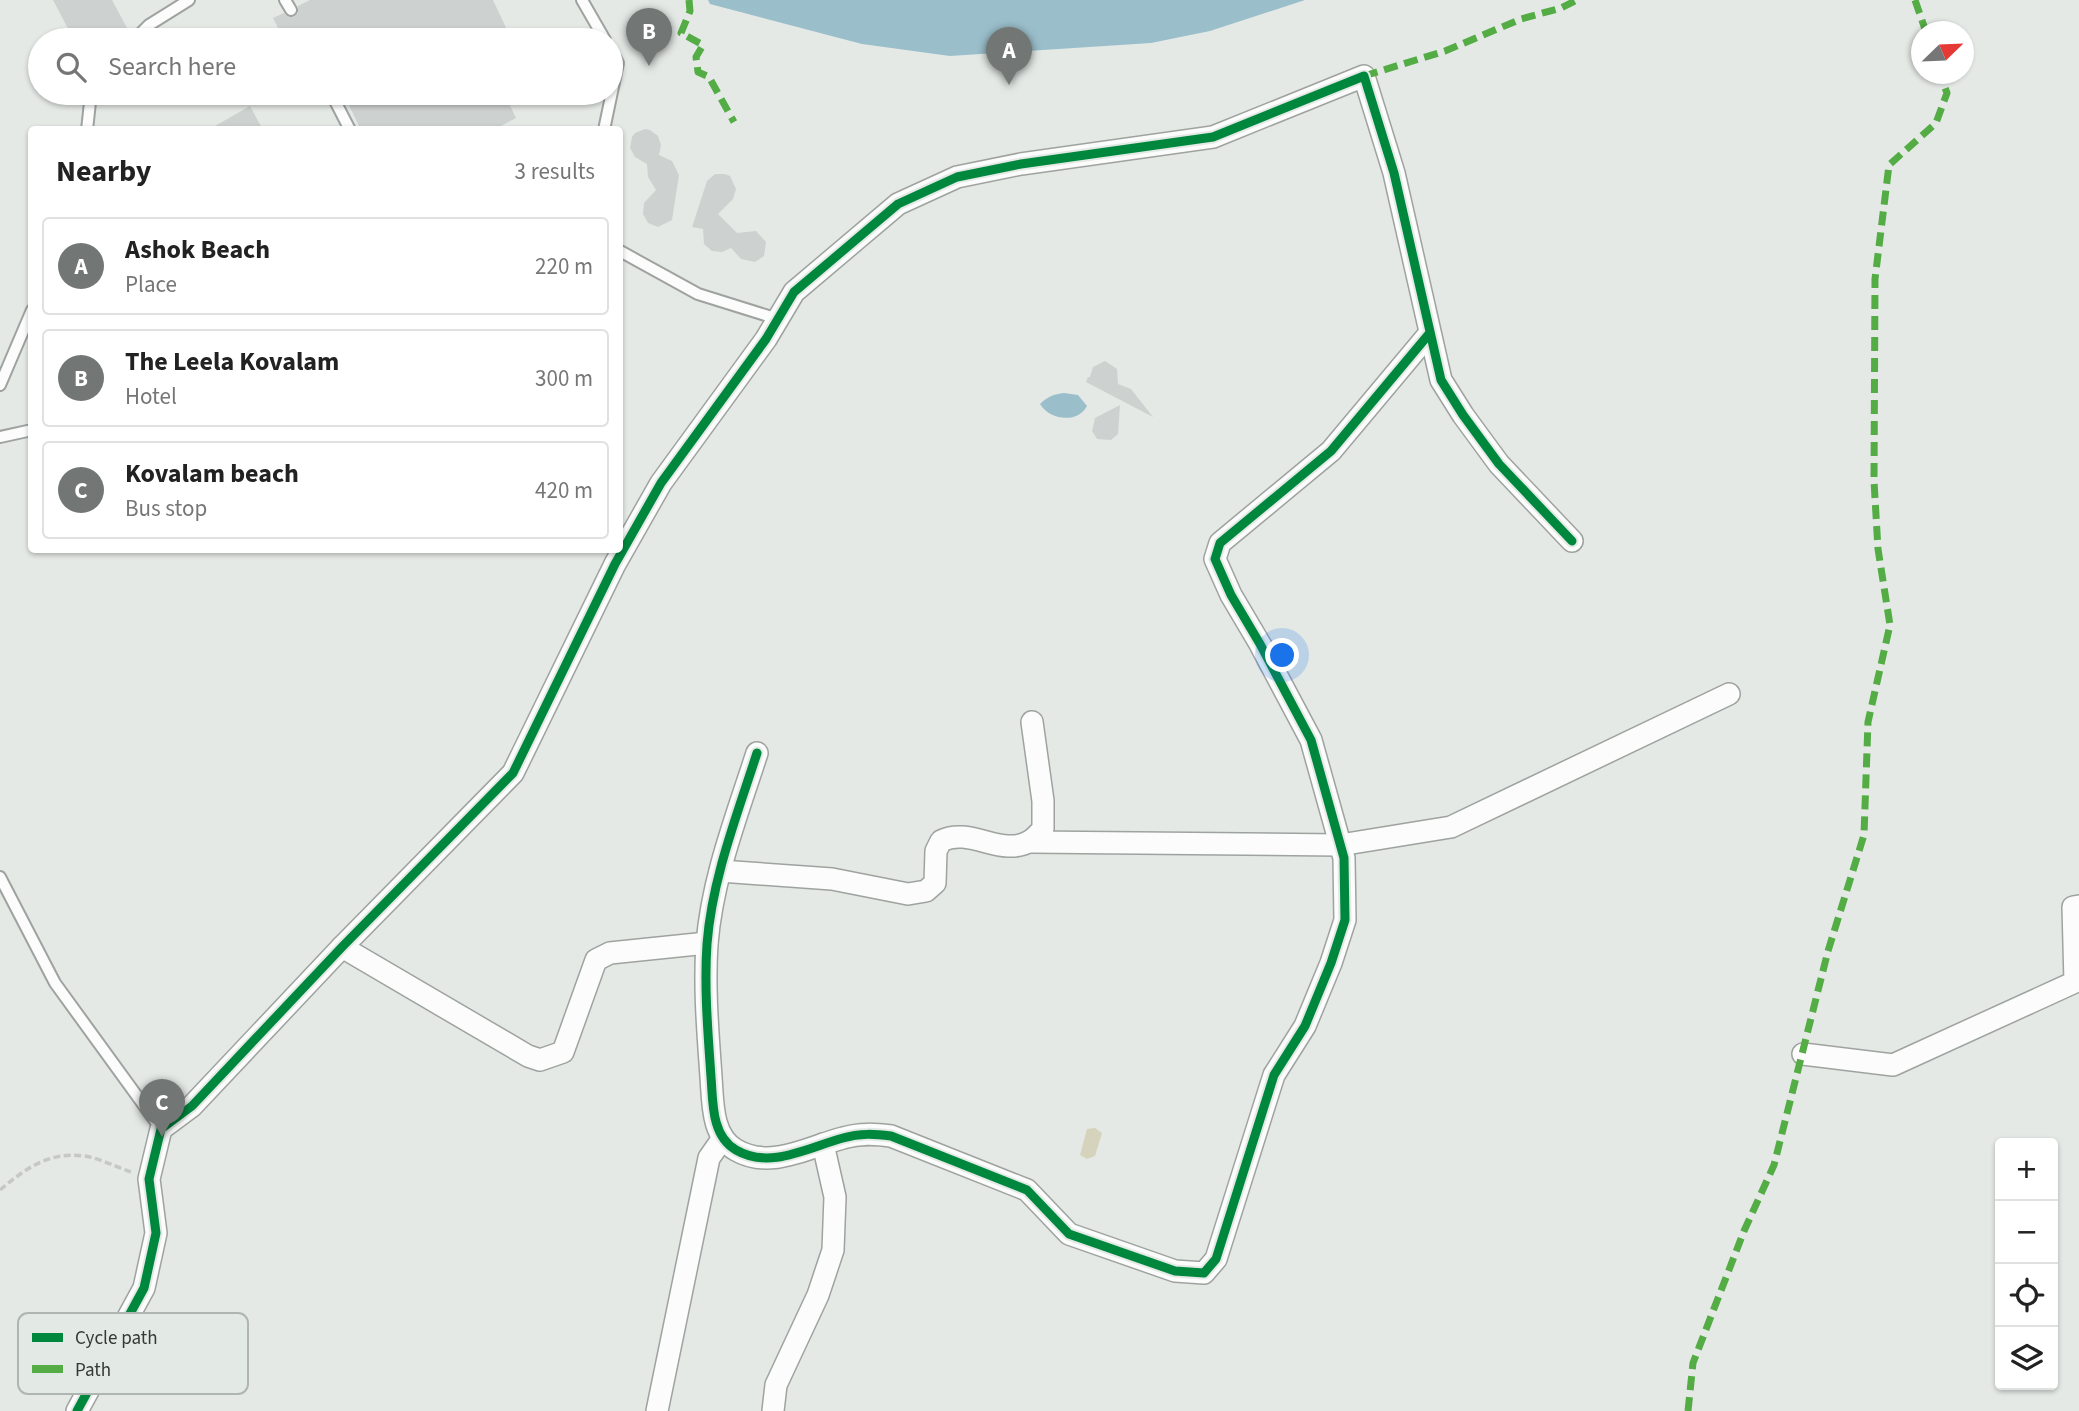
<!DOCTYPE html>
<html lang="en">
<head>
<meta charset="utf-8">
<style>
  :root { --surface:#fff; --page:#f6f6f6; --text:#222; --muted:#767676; --line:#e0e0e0; --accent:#727674 }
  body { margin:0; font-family:"Source Sans 3",sans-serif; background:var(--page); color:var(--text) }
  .controls { position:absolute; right:21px; bottom:21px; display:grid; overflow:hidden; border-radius:7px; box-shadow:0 2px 5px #0004 }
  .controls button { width:63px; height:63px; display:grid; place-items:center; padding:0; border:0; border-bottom:2px solid var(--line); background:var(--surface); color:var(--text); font:35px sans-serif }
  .compass { position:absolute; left:1911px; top:21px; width:63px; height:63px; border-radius:50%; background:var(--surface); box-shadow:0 2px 5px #0004; rotate:67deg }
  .you { position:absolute; left:1283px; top:656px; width:24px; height:24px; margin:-18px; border:5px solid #fff; border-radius:50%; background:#1a73e8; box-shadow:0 0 0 10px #1a73e833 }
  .badge { display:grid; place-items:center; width:46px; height:46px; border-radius:50%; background:var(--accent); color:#fff; font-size:23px; font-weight:700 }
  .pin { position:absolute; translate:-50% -58px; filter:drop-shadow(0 2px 4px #0008) }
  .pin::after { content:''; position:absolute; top:37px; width:24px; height:21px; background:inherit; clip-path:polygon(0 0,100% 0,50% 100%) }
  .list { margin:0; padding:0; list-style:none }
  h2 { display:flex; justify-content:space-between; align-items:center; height:91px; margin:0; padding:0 28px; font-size:30px }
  h2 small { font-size:23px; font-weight:400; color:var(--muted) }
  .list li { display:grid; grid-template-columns:46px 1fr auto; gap:21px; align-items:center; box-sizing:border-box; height:98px; margin:0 14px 14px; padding:0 14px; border:2px solid var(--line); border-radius:7px }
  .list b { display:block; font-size:26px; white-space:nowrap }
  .list p { margin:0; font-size:23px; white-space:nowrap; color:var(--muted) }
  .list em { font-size:23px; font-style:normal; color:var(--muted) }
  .icon { flex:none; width:38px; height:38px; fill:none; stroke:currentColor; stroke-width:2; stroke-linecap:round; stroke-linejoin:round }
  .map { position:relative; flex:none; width:2079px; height:1411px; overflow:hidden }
  .search { position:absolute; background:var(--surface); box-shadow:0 2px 5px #0004; left:28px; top:28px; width:595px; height:77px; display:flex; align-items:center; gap:18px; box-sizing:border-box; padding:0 24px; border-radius:38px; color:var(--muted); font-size:26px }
  .panel { position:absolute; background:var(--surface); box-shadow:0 2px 5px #0004; left:28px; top:126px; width:595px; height:427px; border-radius:7px }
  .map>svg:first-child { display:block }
  .green { fill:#d5d3bc }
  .water { fill:#9abeca }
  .building { fill:#cdd1d0 }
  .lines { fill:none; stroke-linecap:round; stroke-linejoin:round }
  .service-casing { stroke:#9fa3a0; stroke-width:14 }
  .minor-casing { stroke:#9fa3a0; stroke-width:24 }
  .path { stroke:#c5c8c6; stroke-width:3.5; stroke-dasharray:7 3.5; stroke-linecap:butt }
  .service { stroke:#fbfcfb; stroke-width:10 }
  .minor { stroke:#fbfcfb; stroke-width:21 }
  .quiet { stroke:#54ac45; stroke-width:7; stroke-dasharray:14 7; stroke-linecap:butt }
  .cycleway-casing { stroke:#e3eae6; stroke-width:13 }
  .cycleway { stroke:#00873e; stroke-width:9 }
  .key { fill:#e3eae6; stroke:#afb5b1; stroke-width:2 }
  .key-label { font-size:19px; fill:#353836 }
</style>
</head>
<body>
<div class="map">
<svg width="2079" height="1411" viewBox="0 0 2079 1411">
  <rect width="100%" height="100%" fill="#e4e9e6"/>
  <!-- green -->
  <polygon class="green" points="1095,1128 1102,1133 1095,1156 1087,1159 1080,1155 1087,1129"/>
  <!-- water -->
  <g class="water">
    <polygon points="708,0 1305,0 1210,31 1151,43 950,56 862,44 710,4"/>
    <path d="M1064 393 1078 395 1087 406C1078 424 1049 420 1040 404 1047 397 1054 394 1064 393Z"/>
  </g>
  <!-- building -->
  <g class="building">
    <polygon points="53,0 112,0 127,28 104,40 74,40"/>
    <polygon points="310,0 493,0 508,32 490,40 284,40 273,18 284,13 288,17 294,17 298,13 298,6"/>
    <polygon points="343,93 504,93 516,118 493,130 361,130"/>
    <polygon points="250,106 263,130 208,130"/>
    <polygon points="645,129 650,130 658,136 661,145 659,155 672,161 679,175 672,220 658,227 648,223 643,214 644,203 656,190 648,177 647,164 635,157 630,148 632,137 635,133"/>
    <polygon points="715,174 725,174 730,176 736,189 733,199 718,214 737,233 756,231 766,242 764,256 755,262 741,259 731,248 722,252 712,251 704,244 703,229 692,227 707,181"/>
    <polygon points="1105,361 1117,369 1118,384 1131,389 1153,417 1086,382 1088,377 1090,377 1093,367"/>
    <polygon points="1120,405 1118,434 1111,440 1097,439 1092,431 1095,418"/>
  </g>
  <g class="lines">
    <!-- service casing -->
    <g class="service-casing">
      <g id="service">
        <polyline points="285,0 291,10"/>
        <polyline points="582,0 605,40"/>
        <polyline points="134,40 149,25 189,0"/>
        <polyline points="331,93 350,130"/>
        <polyline points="87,130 91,93"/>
        <polyline points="604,130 618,63 611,50"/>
        <polyline points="620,251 698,294 778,319"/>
        <polyline points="0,385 32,310"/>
        <polyline points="0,437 32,430"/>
        <polyline points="0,877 55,983 161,1129"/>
      </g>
    </g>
    <!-- minor casing -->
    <g class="minor-casing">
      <g id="minor">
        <path d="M757 753C737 815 712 879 707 944 704 988 708 1033 711 1077 713 1101 711 1136 736 1150 770 1170 809 1147 843 1138 860 1133 875 1134 891 1136L1027 1190 1069 1234 1175 1271 1204 1273 1216 1259 1274 1075 1305 1026 1331 963 1345 920 1344 858 1311 740 1260 644 1231 595 1215 559 1220 543 1331 451 1429 334"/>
        <polyline points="1029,842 1340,845 1451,827 1729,694"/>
        <path d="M720 871 832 879 908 894 926 891 935 883 936 851 941 841C970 826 1002 858 1030 841 1035 838 1039 833 1043 829V801L1032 722"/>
        <polyline points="342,947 528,1056 540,1060 563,1052 596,960 610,953 707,943"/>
        <polyline points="1803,1054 1893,1065 2075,982 2073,907 2079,906"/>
        <polyline points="77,1411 144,1288 156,1233 149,1179 161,1129 192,1106 342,947 513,773 615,564 661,483 766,339 794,292 898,204 957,177 1021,164 1213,137 1364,76 1394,173 1441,380 1463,415 1499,464 1572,541"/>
        <polyline points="657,1411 709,1158 723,1138"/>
        <polyline points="773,1411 776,1385 818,1295 833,1250 835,1197 823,1144"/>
      </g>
    </g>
    <!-- path -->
    <path class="path" d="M0 1190C25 1169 49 1151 84 1156 99 1158 116 1167 131 1172"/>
    <!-- service -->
    <use href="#service" class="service"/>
    <!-- minor -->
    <use href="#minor" class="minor"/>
    <!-- quiet -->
    <g class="quiet">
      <polyline points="689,0 690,11 681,33 703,45 696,57 698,72 709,77 734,122"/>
      <polyline points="1915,0 1926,32"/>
      <polyline points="1364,76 1445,51 1521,19 1561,8 1577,0"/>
      <polyline points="1688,1411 1693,1363 1744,1231 1774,1165 1828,951 1864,835 1868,722 1890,625 1878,549 1874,481 1875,279 1889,165 1936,123 1947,93 1940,74"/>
    </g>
    <!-- cycleway casing -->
    <g class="cycleway-casing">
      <g id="cycleway">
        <path d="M757 753C737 815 712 879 707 944 704 988 708 1033 711 1077 713 1101 711 1136 736 1150 770 1170 809 1147 843 1138 860 1133 875 1134 891 1136L1027 1190 1069 1234 1175 1271 1204 1273 1216 1259 1274 1075 1305 1026 1331 963 1345 920 1344 858 1311 740 1260 644 1231 595 1215 559 1220 543 1331 451 1429 334"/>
        <polyline points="77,1411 144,1288 156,1233 149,1179 161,1129 192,1106 342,947 513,773 615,564 661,483 766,339 794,292 898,204 957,177 1021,164 1213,137 1364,76 1394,173 1441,380 1463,415 1499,464 1572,541"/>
      </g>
    </g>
    <!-- cycleway -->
    <use href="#cycleway" class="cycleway"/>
  </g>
  <!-- legend -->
  <rect x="18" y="1313" width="230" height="81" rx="10" class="key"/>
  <rect x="32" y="1333" width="31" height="9" fill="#00873e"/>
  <rect x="32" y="1365" width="31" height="8" fill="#54ac45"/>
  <g class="key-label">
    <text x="75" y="1344">Cycle path</text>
    <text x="75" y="1376">Path</text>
  </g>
</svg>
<div class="controls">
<button>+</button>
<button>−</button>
<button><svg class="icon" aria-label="locate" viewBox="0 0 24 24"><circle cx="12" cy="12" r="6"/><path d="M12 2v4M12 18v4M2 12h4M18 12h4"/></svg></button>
<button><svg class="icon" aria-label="layers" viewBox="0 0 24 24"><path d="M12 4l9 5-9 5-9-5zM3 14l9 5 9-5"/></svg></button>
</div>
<svg class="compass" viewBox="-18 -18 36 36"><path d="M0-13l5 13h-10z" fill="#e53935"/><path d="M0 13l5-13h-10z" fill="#767676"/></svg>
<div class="you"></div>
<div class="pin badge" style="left:1009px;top:85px">A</div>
<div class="pin badge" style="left:649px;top:66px">B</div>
<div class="pin badge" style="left:162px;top:1137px">C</div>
<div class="search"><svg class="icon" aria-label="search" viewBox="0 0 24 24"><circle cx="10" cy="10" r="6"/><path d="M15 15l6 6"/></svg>Search here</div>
<section class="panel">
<h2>Nearby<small>3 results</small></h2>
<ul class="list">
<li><span class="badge">A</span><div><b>Ashok Beach</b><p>Place</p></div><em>220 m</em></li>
<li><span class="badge">B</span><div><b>The Leela Kovalam</b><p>Hotel</p></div><em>300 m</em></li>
<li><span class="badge">C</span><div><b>Kovalam beach</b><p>Bus stop</p></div><em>420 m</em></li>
</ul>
</section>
</div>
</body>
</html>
